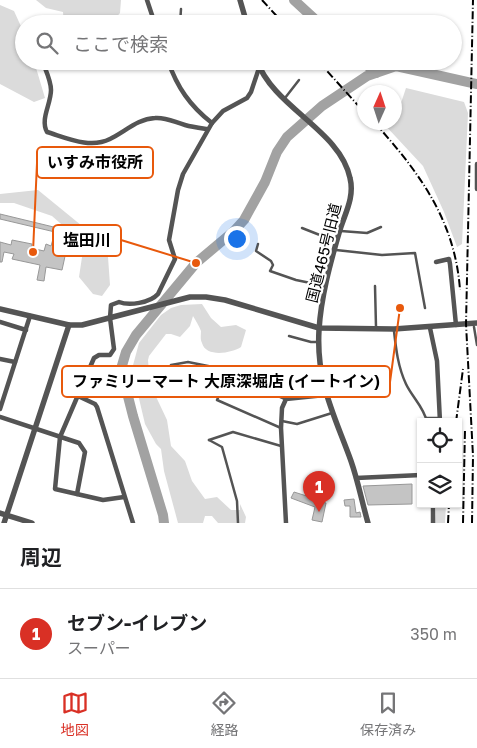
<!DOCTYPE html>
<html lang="ja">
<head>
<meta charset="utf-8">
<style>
  :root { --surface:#fff; --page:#f2f2f2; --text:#202124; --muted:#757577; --line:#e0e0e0; --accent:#d93025 }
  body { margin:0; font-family:"Golos Text","Noto Sans JP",sans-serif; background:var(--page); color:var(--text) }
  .controls { position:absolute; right:15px; bottom:15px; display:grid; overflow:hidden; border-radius:0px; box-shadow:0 1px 4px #0004 }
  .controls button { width:45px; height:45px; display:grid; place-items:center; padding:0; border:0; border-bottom:1px solid var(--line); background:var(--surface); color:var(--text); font:25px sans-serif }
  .compass { position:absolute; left:357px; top:85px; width:45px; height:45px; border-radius:50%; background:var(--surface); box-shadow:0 1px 4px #0004; rotate:3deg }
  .you { position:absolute; left:236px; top:238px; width:18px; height:18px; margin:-12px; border:4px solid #fff; border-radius:50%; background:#1a73e8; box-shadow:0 0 0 8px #1a73e833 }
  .badge { display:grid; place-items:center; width:32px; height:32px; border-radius:50%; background:var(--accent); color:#fff; font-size:16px; font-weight:700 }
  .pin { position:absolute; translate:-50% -41px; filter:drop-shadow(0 1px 2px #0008) }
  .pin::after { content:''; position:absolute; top:26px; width:18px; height:15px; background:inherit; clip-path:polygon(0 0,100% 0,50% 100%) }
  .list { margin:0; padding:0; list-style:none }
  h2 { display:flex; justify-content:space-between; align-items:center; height:65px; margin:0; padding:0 20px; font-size:21px }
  h2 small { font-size:16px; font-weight:400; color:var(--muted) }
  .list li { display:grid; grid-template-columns:32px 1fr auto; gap:15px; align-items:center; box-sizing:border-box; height:90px; padding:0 20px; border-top:1px solid var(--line) }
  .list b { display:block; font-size:19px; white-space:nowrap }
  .list p { margin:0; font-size:16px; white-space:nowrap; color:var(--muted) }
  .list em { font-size:16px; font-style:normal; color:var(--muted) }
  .icon { flex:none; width:28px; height:28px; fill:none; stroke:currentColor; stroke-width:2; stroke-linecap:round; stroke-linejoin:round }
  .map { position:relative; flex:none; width:477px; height:523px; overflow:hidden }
  .search { position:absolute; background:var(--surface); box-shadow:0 1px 4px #0004; left:15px; right:15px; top:15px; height:55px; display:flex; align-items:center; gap:12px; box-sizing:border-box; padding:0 18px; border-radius:28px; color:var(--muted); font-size:19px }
  .sheet { height:155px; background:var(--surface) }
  nav { display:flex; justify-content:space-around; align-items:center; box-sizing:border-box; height:70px; border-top:1px solid var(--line); background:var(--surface); font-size:14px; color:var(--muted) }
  nav a { display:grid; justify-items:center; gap:2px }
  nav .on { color:var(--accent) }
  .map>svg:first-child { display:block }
  .green { fill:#dbdbdb }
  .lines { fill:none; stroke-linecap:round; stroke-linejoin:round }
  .river { stroke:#a2a2a2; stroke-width:10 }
  .building { fill:#c4c4c4; stroke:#989898 }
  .service { stroke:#545454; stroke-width:2.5 }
  .minor { stroke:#545454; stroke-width:4.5 }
  .tertiary { stroke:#545454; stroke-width:5.5 }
  .rail { stroke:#000; stroke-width:2; stroke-dasharray:8 2.5 1 2.5; stroke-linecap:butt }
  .labels { text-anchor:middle; stroke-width:4.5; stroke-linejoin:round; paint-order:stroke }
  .street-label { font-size:15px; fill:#000; stroke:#fff }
  .leader { fill:none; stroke:#e8590c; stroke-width:2 }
  .callout-dot { fill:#e8590c; stroke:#fff; stroke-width:2 }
  .callout { fill:#fff; stroke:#e8590c; stroke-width:2 }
  .callout-label { font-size:16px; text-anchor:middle; font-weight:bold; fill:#000 }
</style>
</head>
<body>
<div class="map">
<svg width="477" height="523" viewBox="0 0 477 523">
  <rect width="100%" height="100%" fill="#fff"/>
  <!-- green -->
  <g class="green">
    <polygon points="36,0 121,0 120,13 110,24 64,24 63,12 46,8"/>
    <polygon points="0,5 14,11 24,33 24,61 34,61 45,98 34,102 0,84"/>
    <polygon points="406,88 464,102 468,113 462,244 457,247 444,212 423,166 383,123 394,122 395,111 399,109"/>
    <polygon points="38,190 87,230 108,257 110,285 102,296 93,294 79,277 84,244 52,216 14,203 0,203 0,194"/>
    <path d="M202 304 211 318 221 327 236 325 246 330 241 347C232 353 206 358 202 343 200 339 201 335 201 331 199 326 196 321 193 316L190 326 180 337 171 334H166L149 356 148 360 150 384 167 420 171 446 185 461 192 481 205 499 217 497 231 510H240V504L246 517 245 523H218L212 516H205L203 523H178L164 471 161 449 156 444 145 424 132 369 139 343 161 315 171 308 181 305Z"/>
    <polygon points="436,504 446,504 445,523 435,523"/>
  </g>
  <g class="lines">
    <!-- river -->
    <g class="river">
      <polyline points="294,0 320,24"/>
      <polyline points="362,61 376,73"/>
      <polyline points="164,523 163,515 133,416 121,369 126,352 136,335 196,263 234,231 244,220 265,182 277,152 287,137 322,106 367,76 396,66 477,84"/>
    </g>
  </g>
  <!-- building -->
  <g class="building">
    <polygon points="0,214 66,230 65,237 69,238 62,270 46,267 44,281 37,280 40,265 12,259 14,254 4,252 2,262 0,262 0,242 11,245 12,240 32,244 31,248 44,251 46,244 51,246 55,232 0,219"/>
    <polygon points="412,484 412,504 368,505 363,486"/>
    <polygon points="294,492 313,498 313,500 326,503 322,522 312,520 315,507 291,498"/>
    <polygon points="354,499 356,513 360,512 361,517 350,517 350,506 345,506 344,500"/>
  </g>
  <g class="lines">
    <!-- service -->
    <g class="service">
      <polyline points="156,23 166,24"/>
      <polyline points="180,24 181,9"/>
      <polyline points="285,98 299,80"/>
      <polyline points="302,228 335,241"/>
      <polyline points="341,231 367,233 381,227"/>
      <polyline points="258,244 256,251 271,261 273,265 270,271 296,280 325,286"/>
      <polyline points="336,250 382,255 415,253 425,308"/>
      <polyline points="375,286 376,327"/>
      <polyline points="474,327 477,345"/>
      <path d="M394 331C396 349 398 367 406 384 412 397 424 407 427 422"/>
      <polyline points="289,336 311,342 318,342"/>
      <polyline points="171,365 188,362 213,367 228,375 285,399"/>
      <polyline points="228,375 217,400 281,428"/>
      <polyline points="426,418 439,418"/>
      <polyline points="282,421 297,424 332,413"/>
      <polyline points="209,440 222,447 237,501 238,523"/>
      <polyline points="209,440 233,432 281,446"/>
    </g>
    <!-- minor -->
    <g class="minor">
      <polyline points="147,0 155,24"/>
      <path d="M168 61C177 87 190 106 212 123"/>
      <path d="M43 63C46 71 51 81 51 90 51 104 40 119 47 132 67 138 90 149 110 139 125 132 137 119 155 118 166 117 174 122 185 125 192 127 200 128 207 129"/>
      <polyline points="477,164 477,189"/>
      <polyline points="436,262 449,259 450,264 456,325"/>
      <polyline points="0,322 26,330"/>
      <polyline points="430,328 437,361 440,422"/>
      <polyline points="0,359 15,362"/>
      <polyline points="78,396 95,404 97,407 133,523"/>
      <polyline points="0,409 30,316"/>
      <polyline points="0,417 79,443 85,452 77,494"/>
      <polyline points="356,478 421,475"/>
      <path d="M124 497 103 500 55 489 60 437 94 358 99 355H110L114 349 110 318 111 305 119 302C129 306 150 303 158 294L175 259 169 240 178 190 183 174 212 123 223 111 247 98 251 92 259 68"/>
      <polyline points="286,523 281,428 282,408 286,399 325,395"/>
      <polyline points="433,523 433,504"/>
    </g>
    <!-- tertiary -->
    <g class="tertiary">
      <polyline points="240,0 247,24"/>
      <path d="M257 61C274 108 340 130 350 178 355 198 344 215 339 233 330 264 321 297 319 330 316 382 334 414 351 461 358 481 362 502 368 523"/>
      <polyline points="0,309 69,325 82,325 190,297 206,297 225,300 319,328 394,329 477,323"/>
      <polyline points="0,513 32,523"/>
      <polyline points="4,523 69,325"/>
    </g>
    <!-- rail -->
    <g class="rail">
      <polyline points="262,0 284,24"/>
      <polyline points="318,61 364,112"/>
      <path d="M374 122C419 172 455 220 460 290"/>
      <polyline points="456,422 463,369"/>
      <polyline points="448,523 449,504"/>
      <polyline points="463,523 465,429"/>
      <polyline points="472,523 473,456 466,324 473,0"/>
    </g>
  </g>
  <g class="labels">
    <!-- street labels -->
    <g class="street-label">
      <text transform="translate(324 253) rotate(-76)" y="5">国道465号旧道</text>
    </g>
  </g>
  <!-- callouts -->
  <path class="leader" d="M33 252L37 163M196 263L121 240M400 308L390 382"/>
  <g class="callout-dot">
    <circle cx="33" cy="252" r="5"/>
    <circle cx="196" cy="263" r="5"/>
    <circle cx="400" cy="308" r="5"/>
  </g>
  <g class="callout">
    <rect x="37" y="147" width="116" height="31" rx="5"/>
    <rect x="53" y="225" width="68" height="31" rx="5"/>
    <rect x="62" y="366" width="328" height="31" rx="5"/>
  </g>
  <g class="callout-label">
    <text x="95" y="168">いすみ市役所</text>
    <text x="87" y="246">塩田川</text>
    <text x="226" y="387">ファミリーマート 大原深堀店 (イートイン)</text>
  </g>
</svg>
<div class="controls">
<button><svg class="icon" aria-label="locate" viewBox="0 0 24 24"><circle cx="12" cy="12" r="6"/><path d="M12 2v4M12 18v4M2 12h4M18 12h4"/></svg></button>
<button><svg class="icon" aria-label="layers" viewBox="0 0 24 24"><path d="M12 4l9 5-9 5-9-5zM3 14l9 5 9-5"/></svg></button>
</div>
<svg class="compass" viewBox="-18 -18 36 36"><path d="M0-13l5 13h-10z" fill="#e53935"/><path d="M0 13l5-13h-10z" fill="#757577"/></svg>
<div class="you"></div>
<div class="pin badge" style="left:319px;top:512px">1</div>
<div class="search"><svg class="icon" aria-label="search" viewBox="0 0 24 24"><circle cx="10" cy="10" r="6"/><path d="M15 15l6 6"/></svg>ここで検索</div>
</div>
<section class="sheet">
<h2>周辺<small></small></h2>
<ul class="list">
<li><span class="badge">1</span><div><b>セブン-イレブン</b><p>スーパー</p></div><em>350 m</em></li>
</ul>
</section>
<nav>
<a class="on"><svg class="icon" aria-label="map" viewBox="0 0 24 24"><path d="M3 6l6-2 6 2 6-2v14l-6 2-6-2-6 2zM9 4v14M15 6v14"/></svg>地図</a>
<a><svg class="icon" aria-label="directions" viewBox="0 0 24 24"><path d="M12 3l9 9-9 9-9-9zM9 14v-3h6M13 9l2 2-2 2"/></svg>経路</a>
<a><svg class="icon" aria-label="saved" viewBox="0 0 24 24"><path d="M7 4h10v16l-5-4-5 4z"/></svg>保存済み</a>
</nav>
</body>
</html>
